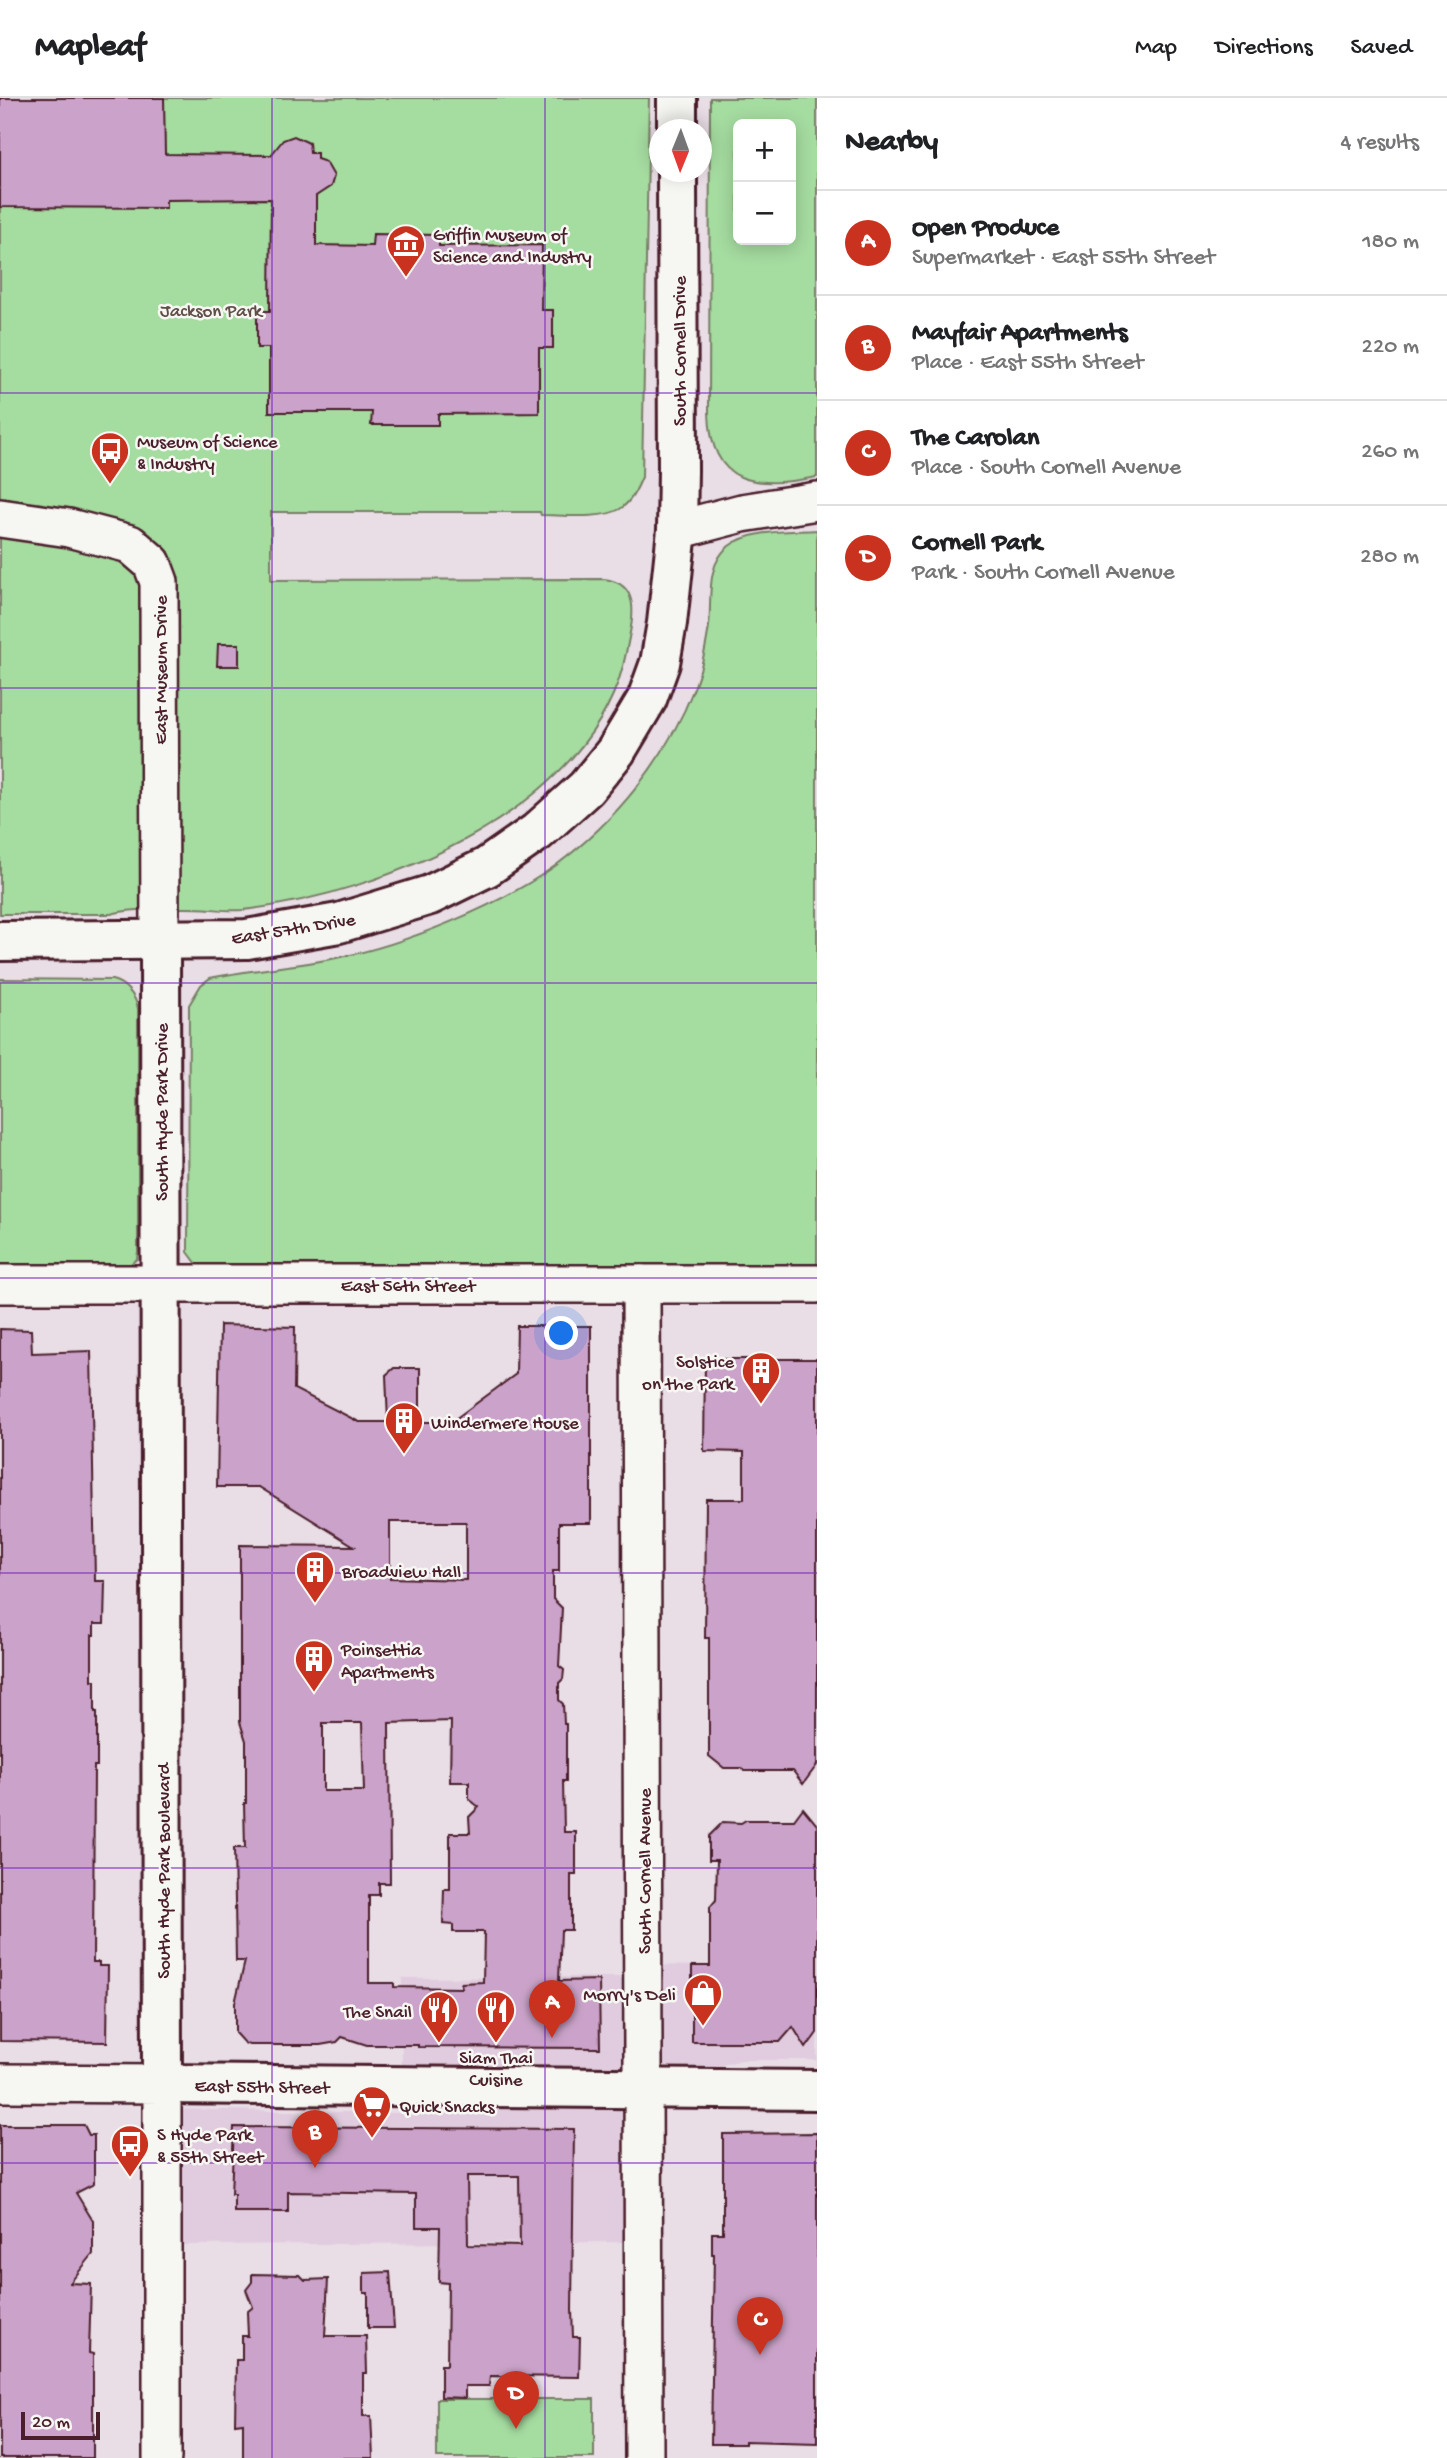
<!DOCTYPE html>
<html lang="en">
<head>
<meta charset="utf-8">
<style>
  :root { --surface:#fff; --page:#f2f2f2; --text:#202124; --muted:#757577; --line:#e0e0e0; --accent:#c8321e }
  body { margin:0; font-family:"Gochi Hand",sans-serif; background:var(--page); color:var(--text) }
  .controls { position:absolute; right:21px; top:21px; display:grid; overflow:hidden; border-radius:10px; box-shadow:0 4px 18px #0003 }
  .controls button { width:63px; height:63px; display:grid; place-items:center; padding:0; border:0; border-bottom:2px solid var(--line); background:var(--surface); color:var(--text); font:35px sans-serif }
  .compass { position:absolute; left:649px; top:21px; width:63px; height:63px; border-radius:50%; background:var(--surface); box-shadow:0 4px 18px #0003; rotate:181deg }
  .scale { position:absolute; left:21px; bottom:18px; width:79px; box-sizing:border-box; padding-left:7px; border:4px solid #4a1f2b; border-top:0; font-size:19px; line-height:24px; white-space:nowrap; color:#4a1f2b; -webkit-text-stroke:5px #f6f6f2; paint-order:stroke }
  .you { position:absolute; left:562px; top:1236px; width:24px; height:24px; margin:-18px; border:5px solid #fff; border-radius:50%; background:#1a73e8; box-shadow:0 0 0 10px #1a73e833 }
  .badge { display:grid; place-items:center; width:46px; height:46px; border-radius:50%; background:var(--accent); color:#fff; font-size:23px; font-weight:700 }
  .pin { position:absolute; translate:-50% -58px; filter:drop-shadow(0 2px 4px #0008) }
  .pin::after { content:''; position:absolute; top:37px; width:24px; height:21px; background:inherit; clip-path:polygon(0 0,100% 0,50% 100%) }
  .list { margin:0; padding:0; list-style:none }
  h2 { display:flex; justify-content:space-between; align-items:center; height:91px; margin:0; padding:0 28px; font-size:30px }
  h2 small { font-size:23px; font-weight:400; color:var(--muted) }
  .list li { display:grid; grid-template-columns:46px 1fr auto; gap:21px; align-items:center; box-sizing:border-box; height:105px; padding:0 28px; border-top:2px solid var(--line) }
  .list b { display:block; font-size:26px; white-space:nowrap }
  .list p { margin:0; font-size:23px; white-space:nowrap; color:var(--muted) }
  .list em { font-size:23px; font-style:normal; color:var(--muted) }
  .map { position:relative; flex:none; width:817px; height:2360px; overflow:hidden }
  header { display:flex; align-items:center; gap:42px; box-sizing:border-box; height:98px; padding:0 35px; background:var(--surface); border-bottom:2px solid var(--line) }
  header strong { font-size:33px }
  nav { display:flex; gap:38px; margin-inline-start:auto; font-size:24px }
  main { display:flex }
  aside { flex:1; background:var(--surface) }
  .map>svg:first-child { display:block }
  .built { fill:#e0ccde }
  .green { fill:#a5dca0; stroke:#787e66; stroke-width:2; fill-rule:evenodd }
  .building { fill:#cba3ca; stroke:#4a1f2b; stroke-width:2; fill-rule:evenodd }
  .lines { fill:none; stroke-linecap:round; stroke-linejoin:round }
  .minor-casing { stroke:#4a1f2b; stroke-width:42 }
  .major-casing { stroke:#4a1f2b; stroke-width:44 }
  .minor { stroke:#f6f6f2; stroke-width:37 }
  .major { stroke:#f6f6f2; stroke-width:38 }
  .grid { fill:none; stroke:#7b2cbf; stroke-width:2; stroke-opacity:0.55 }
  .labels { text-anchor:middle; stroke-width:5; stroke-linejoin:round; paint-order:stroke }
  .poi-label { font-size:19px; fill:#4a1f2b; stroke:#f6f6f2; text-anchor:start }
  .park-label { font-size:19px; fill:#614e48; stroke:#f6f6f2 }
  .street-label { font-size:19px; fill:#4a1f2b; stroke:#f6f6f2 }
</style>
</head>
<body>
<header>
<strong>Mapleaf</strong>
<nav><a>Map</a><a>Directions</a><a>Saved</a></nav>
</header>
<main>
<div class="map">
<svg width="817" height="2360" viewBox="0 0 817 2360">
  <rect width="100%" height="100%" fill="#e9dde6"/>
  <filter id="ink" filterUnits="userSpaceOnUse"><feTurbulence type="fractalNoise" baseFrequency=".0143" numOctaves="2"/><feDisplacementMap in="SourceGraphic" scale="14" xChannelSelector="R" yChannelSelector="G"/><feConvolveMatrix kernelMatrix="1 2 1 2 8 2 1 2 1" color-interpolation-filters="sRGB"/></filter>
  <g filter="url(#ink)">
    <!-- built -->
    <polygon class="built" points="623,1867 817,1869 817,1962 741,1962 716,1969 624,1968 631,2144 169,2147 167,2011 402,2015 402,1880 623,1879"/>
    <!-- green -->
    <g class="green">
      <path d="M0 0H649L642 379C637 391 631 404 620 411 601 422 562 417 541 417L540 414H271V482L604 481C645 486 631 527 626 555 596 710 383 796 243 812 232 813 222 812 211 811 189 809 132 810 111 816H0Z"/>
      <path d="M710 0H817V379C757 390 711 390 709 315ZM738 26H791V142H738Z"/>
      <path d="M817 432V1168L197 1166 188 1154 189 907 201 887 210 880C251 871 294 869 336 860 404 847 499 808 555 768 616 723 667 660 694 590 702 570 706 549 709 528 712 501 705 467 729 448 751 431 790 434 817 432Z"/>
      <path d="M0 881 112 882C125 885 136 898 138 911V1154L137 1161 128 1168H0Z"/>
      <rect x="437" y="2301" width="157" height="59"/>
    </g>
    <!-- building -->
    <g class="building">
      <polygon points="0,0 164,0 165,56 271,57 283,42 294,38 309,45 310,55 317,55 317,61 326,64 334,78 331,88 316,98 316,147 372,148 373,136 439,137 439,148 542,147 541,212 553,212 553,250 539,250 539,315 438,316 438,327 371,327 372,314 269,314 269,250 257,250 257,213 270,213 271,101 166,102 166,110 0,109"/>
      <polygon points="218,546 239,546 239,568 217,568"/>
      <path d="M220 1227 295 1229 294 1291 359 1324H388L386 1277 394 1270H420V1324H451L516 1276 517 1228H591V1425H559V1473H553V1501L562 1510 559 1568 564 1572 563 1581 559 1585V1602L563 1606 564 1626H566V1683H563L564 1734H576V1777H571V1832H561L559 1883 599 1882 600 1950 418 1949V1947H367L342 1939 337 1944 320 1947H249L244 1945 235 1935V1905L245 1863H236L235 1804 234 1750H245L244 1705H246V1643L240 1624V1447L354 1448 259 1389H217ZM390 1424H466V1482L390 1480ZM451 1623 450 1684H469V1701L479 1709 469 1719 470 1735H450V1791H444L443 1826 453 1827V1834H484L483 1884 461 1885 462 1890 394 1889V1885H369V1797H379V1785H390L389 1625ZM323 1625H362L364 1693H323Z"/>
      <polygon points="0,1231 31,1232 32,1255 91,1253 95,1483 105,1483 104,1526 94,1526 94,1537 92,1537 92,1582 95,1582 95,1614 97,1614 97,1668 94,1668 93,1864 99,1864 99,1868 108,1868 107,1944 0,1943"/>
      <polygon points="705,1261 817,1261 817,1667 803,1686 793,1673 745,1673 741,1670 724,1670 709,1658 709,1540 705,1540 706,1401 744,1401 744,1354 704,1353"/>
      <polygon points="803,1710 817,1727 817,1935 806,1950 793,1929 780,1944 692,1944 692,1868 710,1868 710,1809 716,1802 717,1762 709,1762 709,1738 723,1724 741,1725 746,1722 794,1722"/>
      <polygon points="0,2027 84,2027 89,2037 94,2037 94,2086 76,2095 93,2123 93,2156 70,2185 91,2186 89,2255 93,2256 93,2360 0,2360"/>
      <path d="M234 2029 574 2031 572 2212 573 2239H580L579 2279 490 2278 489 2288H465V2300L441 2299V2267H447L448 2185 439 2184 440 2129H416V2096L288 2094V2114H234V2096H231ZM467 2078H519L520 2148 468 2147Z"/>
      <polygon points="817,2035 817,2345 745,2343 745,2346 711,2346 714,2156 712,2156 712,2135 723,2135 723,2036"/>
      <polygon points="390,2174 394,2230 368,2230 368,2195 364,2195 364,2175"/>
      <polygon points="252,2176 300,2177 305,2182 328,2181 325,2238 366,2238 367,2275 363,2275 363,2318 371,2318 373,2360 243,2360 243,2325 235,2326 236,2262 242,2262 242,2238 248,2238 247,2214 253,2209 246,2192 252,2184"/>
    </g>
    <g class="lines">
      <!-- minor casing -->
      <g class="minor-casing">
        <g id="minor">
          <polyline points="0,420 69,430 130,446 152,465 159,484 160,843"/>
          <polyline points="677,432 742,415 817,403"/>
          <polyline points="0,1186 817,1186"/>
          <polyline points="641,1186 644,2360"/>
          <polyline points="0,1985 162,1986 162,2360"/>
        </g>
      </g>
      <!-- major casing -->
      <g class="major-casing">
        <g id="major">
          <polyline points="677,0 677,32"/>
          <polyline points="0,843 247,841 339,825 430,797 487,769 537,734 586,690 616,653 647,601 660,565 667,525 677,432 678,372 677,74"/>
          <polyline points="160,843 162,1986 817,1992"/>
        </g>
      </g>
      <!-- minor -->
      <use href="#minor" class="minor"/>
      <!-- major -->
      <use href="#major" class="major"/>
    </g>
  </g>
  <!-- grid -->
  <path class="grid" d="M272 0V2360M545 0V2360M0 295H817M0 590H817M0 885H817M0 1180H817M0 1475H817M0 1770H817M0 2065H817"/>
  <!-- icons -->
  <defs>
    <g id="museum-pin" transform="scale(2.0125)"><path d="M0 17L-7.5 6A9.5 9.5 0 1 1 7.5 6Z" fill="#c8321e" stroke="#f6f6f2"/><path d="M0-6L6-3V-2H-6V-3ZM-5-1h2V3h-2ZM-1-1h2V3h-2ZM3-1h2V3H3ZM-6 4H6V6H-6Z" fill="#fff"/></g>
    <g id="bus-pin" transform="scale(2.0125)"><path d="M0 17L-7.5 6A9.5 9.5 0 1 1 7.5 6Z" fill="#c8321e" stroke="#f6f6f2"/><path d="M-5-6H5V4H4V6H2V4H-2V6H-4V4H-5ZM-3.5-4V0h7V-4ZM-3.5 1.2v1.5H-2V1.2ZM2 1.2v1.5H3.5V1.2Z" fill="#fff"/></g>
    <g id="building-pin" transform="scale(2.0125)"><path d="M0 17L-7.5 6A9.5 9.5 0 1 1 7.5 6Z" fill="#c8321e" stroke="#f6f6f2"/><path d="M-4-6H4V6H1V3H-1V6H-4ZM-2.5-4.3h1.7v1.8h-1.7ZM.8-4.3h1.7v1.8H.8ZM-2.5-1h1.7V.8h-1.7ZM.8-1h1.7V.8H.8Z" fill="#fff"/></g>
    <g id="shop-pin" transform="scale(2.0125)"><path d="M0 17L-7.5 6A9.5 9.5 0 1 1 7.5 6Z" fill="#c8321e" stroke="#f6f6f2"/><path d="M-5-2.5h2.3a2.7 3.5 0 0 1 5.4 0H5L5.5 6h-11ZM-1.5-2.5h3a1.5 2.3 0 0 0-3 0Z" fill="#fff"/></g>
    <g id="restaurant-pin" transform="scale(2.0125)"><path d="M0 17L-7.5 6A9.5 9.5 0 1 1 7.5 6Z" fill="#c8321e" stroke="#f6f6f2"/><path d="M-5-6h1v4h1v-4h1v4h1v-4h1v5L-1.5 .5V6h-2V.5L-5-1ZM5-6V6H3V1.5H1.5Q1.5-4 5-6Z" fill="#fff"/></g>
    <g id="supermarket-pin" transform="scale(2.0125)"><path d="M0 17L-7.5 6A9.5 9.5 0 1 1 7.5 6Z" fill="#c8321e" stroke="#f6f6f2"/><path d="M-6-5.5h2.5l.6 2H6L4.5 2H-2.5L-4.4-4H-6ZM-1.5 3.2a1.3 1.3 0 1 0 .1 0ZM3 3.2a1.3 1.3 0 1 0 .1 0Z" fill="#fff"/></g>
  </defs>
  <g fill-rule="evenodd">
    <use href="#museum-pin" x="406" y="146"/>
    <use href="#bus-pin" x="110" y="353"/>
    <use href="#building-pin" x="761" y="1273"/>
    <use href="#building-pin" x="404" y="1323"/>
    <use href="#building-pin" x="315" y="1472"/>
    <use href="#building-pin" x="314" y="1561"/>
    <use href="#shop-pin" x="703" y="1895"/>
    <use href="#restaurant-pin" x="439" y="1912"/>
    <use href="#restaurant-pin" x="496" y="1912"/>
    <use href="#supermarket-pin" x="372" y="2007"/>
    <use href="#bus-pin" x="130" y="2046"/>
  </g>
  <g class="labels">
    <!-- poi labels -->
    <g class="poi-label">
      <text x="433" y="142">Griffin Museum of<tspan x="433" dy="22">Science and Industry</tspan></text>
      <text x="137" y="349">Museum of Science<tspan x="137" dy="22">&amp; Industry</tspan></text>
      <text x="734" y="1269" text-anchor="end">Solstice<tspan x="734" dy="22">on the Park</tspan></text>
      <text x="431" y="1330">Windermere House</text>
      <text x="342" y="1479">Broadview Hall</text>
      <text x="341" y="1557">Poinsettia<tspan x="341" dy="22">Apartments</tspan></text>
      <text x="676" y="1902" text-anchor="end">Morry's Deli</text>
      <text x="412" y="1919" text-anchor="end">The Snail</text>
      <text x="496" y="1965" text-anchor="middle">Siam Thai<tspan x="496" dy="22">Cuisine</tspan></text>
      <text x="399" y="2014">Quick Snacks</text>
      <text x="157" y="2042">S Hyde Park<tspan x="157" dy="22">&amp; 55th Street</tspan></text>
    </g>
    <!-- park labels -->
    <g class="park-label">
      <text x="211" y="218">Jackson Park</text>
    </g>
    <!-- street labels -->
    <g class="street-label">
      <text transform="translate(678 253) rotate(-90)" y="7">South Cornell Drive</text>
      <text transform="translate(159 572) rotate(-90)" y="7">East Museum Drive</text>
      <text transform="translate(293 829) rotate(-9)" y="7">East 57th Drive</text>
      <text transform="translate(160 1014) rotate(-90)" y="7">South Hyde Park Drive</text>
      <text x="408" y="1193">East 56th Street</text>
      <text transform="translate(162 1773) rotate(-90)" y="7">South Hyde Park Boulevard</text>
      <text transform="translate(643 1773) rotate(-90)" y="7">South Cornell Avenue</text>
      <text transform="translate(262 1987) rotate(1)" y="7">East 55th Street</text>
    </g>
  </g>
</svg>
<div class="controls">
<button>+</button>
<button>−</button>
</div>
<svg class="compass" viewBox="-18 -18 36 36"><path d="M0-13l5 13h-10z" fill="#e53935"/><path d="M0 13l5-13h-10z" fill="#757577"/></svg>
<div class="scale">20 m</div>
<div class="you"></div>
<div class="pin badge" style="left:552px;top:1940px">A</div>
<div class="pin badge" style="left:315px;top:2070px">B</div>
<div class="pin badge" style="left:760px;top:2257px">C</div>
<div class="pin badge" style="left:516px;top:2331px">D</div>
</div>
<aside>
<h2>Nearby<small>4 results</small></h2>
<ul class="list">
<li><span class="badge">A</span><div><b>Open Produce</b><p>Supermarket · East 55th Street</p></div><em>180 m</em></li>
<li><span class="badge">B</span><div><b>Mayfair Apartments</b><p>Place · East 55th Street</p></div><em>220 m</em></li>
<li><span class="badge">C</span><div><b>The Carolan</b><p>Place · South Cornell Avenue</p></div><em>260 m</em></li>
<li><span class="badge">D</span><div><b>Cornell Park</b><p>Park · South Cornell Avenue</p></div><em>280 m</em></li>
</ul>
</aside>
</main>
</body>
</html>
